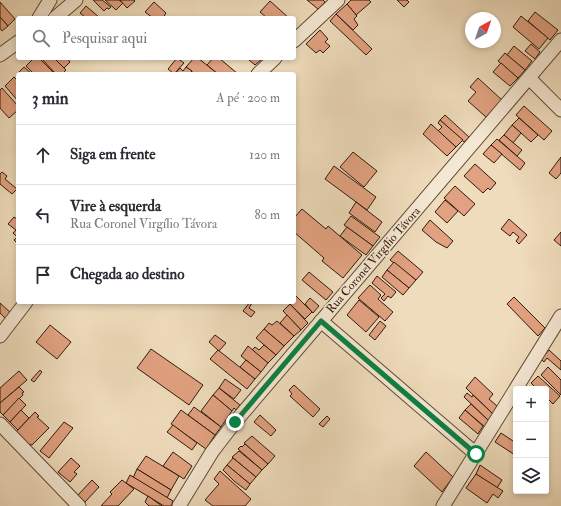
<!DOCTYPE html>
<html lang="pt">
<head>
<meta charset="utf-8">
<style>
  :root { --surface:#fff; --page:#f7f7f7; --text:#2b2b33; --muted:#7c7c81; --line:#e1e1e2 }
  body { margin:0; font-family:"IM FELL Double Pica",serif; background:var(--page); color:var(--text) }
  .controls { position:absolute; right:12px; bottom:12px; display:grid; overflow:hidden; border-radius:4px; box-shadow:0 2px 6px #0003 }
  .controls button { width:36px; height:36px; display:grid; place-items:center; padding:0; border:0; border-bottom:1px solid var(--line); background:var(--surface); color:var(--text); font:20px sans-serif }
  .compass { position:absolute; left:465px; top:12px; width:36px; height:36px; border-radius:50%; background:var(--surface); box-shadow:0 2px 6px #0003; rotate:40deg }
  .stop { position:absolute; width:12px; height:12px; margin:-9px; border:3px solid #0b8043; border-radius:50%; background:#fff }
  .stop.end { background:#0b8043; border-color:#fff; box-shadow:0 1px 4px #0008 }
  .list { margin:0; padding:0; list-style:none }
  h2 { display:flex; justify-content:space-between; align-items:center; height:52px; margin:0; padding:0 16px; font-size:17px }
  h2 small { font-size:13px; font-weight:400; color:var(--muted) }
  .list li { display:grid; grid-template-columns:26px 1fr auto; gap:12px; align-items:center; box-sizing:border-box; height:60px; padding:0 16px; border-top:1px solid var(--line) }
  .list b { display:block; font-size:15px; white-space:nowrap }
  .list p { margin:0; font-size:13px; white-space:nowrap; color:var(--muted) }
  .list em { font-size:13px; font-style:normal; color:var(--muted) }
  .icon { flex:none; width:22px; height:22px; fill:none; stroke:currentColor; stroke-width:2; stroke-linecap:round; stroke-linejoin:round }
  .map { position:relative; flex:none; width:561px; height:506px; overflow:hidden }
  .search { position:absolute; background:var(--surface); box-shadow:0 2px 6px #0003; left:16px; top:16px; width:280px; height:44px; display:flex; align-items:center; gap:10px; box-sizing:border-box; padding:0 14px; border-radius:4px; color:var(--muted); font-size:15px }
  .panel { position:absolute; background:var(--surface); box-shadow:0 2px 6px #0003; left:16px; top:72px; width:280px; height:232px; border-radius:4px }
  .map>svg:first-child { display:block }
  .building { fill:#e2a281; stroke:#301a0c }
  .lines { fill:none; stroke-linecap:round; stroke-linejoin:round }
  .minor-casing { stroke:#604a38; stroke-width:15 }
  .minor { stroke:#f5e8d3; stroke-width:13 }
  .route { stroke:#0b8043; stroke-width:5 }
  .labels { text-anchor:middle; stroke-width:3.5; stroke-linejoin:round; paint-order:stroke }
  .street-label { font-size:12px; fill:#301a0c; stroke:#f5e8d3 }
</style>
</head>
<body>
<div class="map">
<svg width="561" height="506" viewBox="0 0 561 506">
  <rect width="100%" height="100%" fill="#efdcbc"/>
  <filter id="stains"><feTurbulence type="fractalNoise" baseFrequency=".005" numOctaves="4"/><feColorMatrix values="0 0 0 0 .2 0 0 0 0 .09 0 0 0 0 .02 0 0 0 .5 -.17"/></filter>
  <radialGradient id="worn" r=".72"><stop offset=".6" stop-color="#630" stop-opacity="0"/><stop offset="1" stop-color="#630" stop-opacity=".3"/></radialGradient>
  <!-- building -->
  <g class="building">
    <polygon points="93,0 102,0 111,7 109,9 107,8 104,11"/>
    <polygon points="105,0 119,0 123,3 116,10"/>
    <polygon points="120,0 134,0 135,1 127,8"/>
    <polygon points="307,0 323,0 325,2 318,9"/>
    <polygon points="351,0 369,0 371,2 356,15 347,4"/>
    <polygon points="397,0 407,0 409,2 404,7"/>
    <polygon points="270,1 289,18 267,18 260,12"/>
    <polygon points="0,2 15,19 8,26 0,17"/>
    <polygon points="154,2 166,13 163,18 153,18 145,12"/>
    <polygon points="347,4 357,16 354,19 358,25 353,30 336,14"/>
    <polygon points="86,6 100,18 86,18 80,13"/>
    <polygon points="535,12 558,30 550,40 528,21"/>
    <polygon points="336,14 372,49 366,55 330,21"/>
    <polygon points="521,16 548,38 539,49 513,27"/>
    <polygon points="0,17 8,26 2,31 0,28"/>
    <polygon points="320,30 328,39 325,42 330,46 323,53 320,50 316,53 306,44"/>
    <polygon points="531,44 540,52 535,59 525,51"/>
    <polygon points="514,46 532,61 525,70 507,55"/>
    <polygon points="505,53 525,70 518,78 498,61"/>
    <polygon points="34,58 39,58 55,74 34,74 26,66"/>
    <polygon points="41,58 54,58 66,70 62,74 56,74"/>
    <polygon points="54,58 67,58 70,62 64,68"/>
    <polygon points="177,58 184,63 174,74 168,69"/>
    <polygon points="194,58 198,58 218,74 195,74 186,67"/>
    <polygon points="213,58 219,58 238,74 218,74 207,65"/>
    <polygon points="249,58 261,58 262,59 255,65 248,59"/>
    <polygon points="501,63 518,78 510,86 493,72"/>
    <polygon points="24,67 32,74 18,74 18,77 16,75"/>
    <polygon points="186,67 192,71 189,74 175,74 180,68 183,71"/>
    <polygon points="14,77 18,81 18,101 5,86"/>
    <polygon points="478,78 502,100 486,117 468,101 476,92 470,87"/>
    <polygon points="2,88 18,106 18,110 9,118 0,108 0,90"/>
    <polygon points="524,106 552,131 544,140 516,115"/>
    <polygon points="445,115 469,137 464,142 440,120"/>
    <polygon points="519,118 538,135 531,142 512,125"/>
    <polygon points="440,120 463,140 456,147 438,131 442,127 438,123"/>
    <polygon points="431,124 456,147 447,156 423,134"/>
    <polygon points="512,125 521,133 513,143 504,135"/>
    <polygon points="504,135 522,150 517,156 499,140"/>
    <polygon points="497,139 525,163 520,170 491,145"/>
    <polygon points="491,145 502,154 494,163 483,154"/>
    <polygon points="353,152 377,171 364,187 340,167"/>
    <polygon points="561,157 561,173 556,179 549,173"/>
    <polygon points="475,164 496,183 490,190 488,188 483,193 464,176"/>
    <polygon points="334,166 376,197 367,210 325,179"/>
    <polygon points="2,172 7,176 5,179 17,189 12,194 0,184 0,174"/>
    <polygon points="455,186 475,204 464,216 444,198"/>
    <polygon points="445,200 458,211 447,223 435,212"/>
    <polygon points="356,202 382,222 375,232 349,213"/>
    <polygon points="302,209 326,229 328,226 362,255 343,278 322,261 324,258 294,232 294,218"/>
    <polygon points="351,216 380,237 373,246 344,225"/>
    <polygon points="14,217 18,220 18,244 14,240 17,237 13,233 16,230 8,224"/>
    <polygon points="509,219 527,235 519,244 516,241 519,237 513,232 510,236 501,229"/>
    <polygon points="430,220 453,241 447,248 436,242 422,230"/>
    <polygon points="347,227 373,246 366,255 340,236"/>
    <polygon points="561,232 561,246 554,240"/>
    <polygon points="398,251 423,272 416,280 390,260"/>
    <polygon points="394,262 416,280 409,288 387,270"/>
    <polygon points="387,270 409,288 403,295 382,277"/>
    <polygon points="309,272 333,292 326,300 302,280"/>
    <polygon points="377,276 396,292 391,298 388,296 384,301 381,298 385,294 372,283"/>
    <polygon points="370,285 381,295 378,299 393,312 385,321 358,298"/>
    <polygon points="295,295 312,312 305,319 288,302 294,302"/>
    <polygon points="514,297 545,328 538,336 507,304"/>
    <polygon points="310,298 319,306 313,313 305,304"/>
    <polygon points="359,300 379,317 366,332 347,315"/>
    <polygon points="250,302 252,303 249,308 255,312 251,317 243,311"/>
    <polygon points="0,303 11,313 6,319 0,313"/>
    <polygon points="290,304 308,323 301,330 283,311"/>
    <polygon points="287,315 301,330 294,336 280,323"/>
    <polygon points="277,321 294,336 284,346 264,329 269,323 272,325"/>
    <polygon points="380,321 386,326 375,340 369,335"/>
    <polygon points="50,325 71,342 57,359 36,342"/>
    <polygon points="264,329 284,346 276,355 256,338"/>
    <polygon points="215,335 226,343 219,351 209,342"/>
    <polygon points="264,345 276,355 268,363 252,350 255,347 259,350"/>
    <polygon points="248,346 268,363 261,372 241,356"/>
    <polygon points="151,349 203,385 189,405 137,368"/>
    <polygon points="218,350 255,379 247,389 210,359"/>
    <polygon points="549,350 561,361 561,370 547,358 544,362 541,359"/>
    <polygon points="246,360 261,372 255,379 240,367"/>
    <polygon points="548,367 561,380 561,395 541,375"/>
    <polygon points="40,370 42,372 34,382 31,380"/>
    <polygon points="19,371 27,380 0,403 0,388"/>
    <polygon points="538,376 560,396 553,404 546,397 546,389 537,389 531,383"/>
    <polygon points="475,377 493,394 489,399 497,406 493,414 466,388"/>
    <polygon points="225,379 241,390 234,399 219,388"/>
    <polygon points="294,385 320,409 313,417 290,396 292,394 289,390"/>
    <polygon points="19,387 24,392 22,393 23,395 3,415 0,412 0,403"/>
    <polygon points="219,388 240,405 236,410 234,408 232,411 213,395"/>
    <polygon points="467,393 472,397 473,395 493,414 489,421 464,397"/>
    <polygon points="213,395 232,411 221,427 201,411"/>
    <polygon points="19,398 26,405 10,422 3,415"/>
    <polygon points="471,404 489,421 485,427 465,410"/>
    <polygon points="194,407 221,427 215,435 188,415"/>
    <polygon points="21,410 29,418 18,430 10,422"/>
    <polygon points="181,410 215,435 206,449 171,424"/>
    <polygon points="465,410 483,426 478,434 459,418"/>
    <polygon points="35,412 39,416 37,417 49,428 32,445 30,444 28,447 14,434"/>
    <polygon points="260,415 276,430 271,436 254,422"/>
    <polygon points="327,416 330,419 323,427 319,424"/>
    <polygon points="64,422 73,428 49,458 40,451"/>
    <polygon points="173,425 197,443 192,450 167,432"/>
    <polygon points="501,433 516,443 515,455 495,442"/>
    <polygon points="252,436 275,456 268,464 244,443"/>
    <polygon points="245,444 268,464 262,470 238,449 241,446 242,447"/>
    <polygon points="239,451 262,470 256,477 232,457"/>
    <polygon points="173,452 192,466 184,479 163,466"/>
    <polygon points="426,452 453,477 442,492 414,466"/>
    <polygon points="146,456 179,476 171,490 137,469"/>
    <polygon points="71,458 80,466 74,472 77,474 70,482 58,472"/>
    <polygon points="233,458 256,477 250,484 227,465"/>
    <polygon points="227,465 250,484 246,490 234,481 223,470"/>
    <polygon points="480,465 502,480 497,488 476,474"/>
    <polygon points="137,469 171,490 167,498 133,478"/>
    <polygon points="220,471 251,499 245,506 213,506 205,500 219,484 214,479"/>
    <polygon points="476,474 503,491 498,498 493,494 487,503 466,488"/>
    <polygon points="130,475 173,501 171,506 164,506 126,483"/>
    <polygon points="92,480 99,487 85,502 78,495"/>
    <polygon points="122,480 134,489 118,506 101,506 112,494 110,492"/>
    <polygon points="148,496 162,506 149,506 145,502"/>
  </g>
  <g class="lines">
    <!-- minor casing -->
    <g class="minor-casing">
      <g id="minor">
        <polyline points="39,18 50,0"/>
        <polyline points="55,18 76,0"/>
        <polyline points="294,41 338,0"/>
        <polyline points="0,55 18,42"/>
        <polyline points="258,74 275,58"/>
        <polyline points="529,78 561,110"/>
        <polyline points="321,321 476,454"/>
        <polyline points="0,336 26,302"/>
        <polyline points="0,424 79,506"/>
        <polyline points="179,506 212,452 235,422 561,40"/>
        <polyline points="443,506 561,316"/>
      </g>
    </g>
    <!-- minor -->
    <use href="#minor" class="minor"/>
  </g>
  <g class="lines">
    <!-- route -->
    <polyline class="route" points="235,422 321,321 476,454"/>
  </g>
  <g class="labels">
    <!-- street labels -->
    <g class="street-label">
      <text transform="translate(373 260) rotate(-49)" y="4">Rua Coronel Virgílio Távora</text>
    </g>
  </g>
  <rect width="100%" height="100%" filter="url(#stains)"/>
  <rect width="100%" height="100%" fill="url(#worn)"/>
</svg>
<div class="controls">
<button>+</button>
<button>−</button>
<button><svg class="icon" aria-label="layers" viewBox="0 0 24 24"><path d="M12 4l9 5-9 5-9-5zM3 14l9 5 9-5"/></svg></button>
</div>
<svg class="compass" viewBox="-18 -18 36 36"><path d="M0-13l5 13h-10z" fill="#e53935"/><path d="M0 13l5-13h-10z" fill="#7c7c81"/></svg>
<div class="stop" style="left:476px;top:454px"></div>
<div class="stop end" style="left:235px;top:422px"></div>
<div class="search"><svg class="icon" aria-label="search" viewBox="0 0 24 24"><circle cx="10" cy="10" r="6"/><path d="M15 15l6 6"/></svg>Pesquisar aqui</div>
<section class="panel">
<h2>3 min<small>A pé · 200 m</small></h2>
<ul class="list">
<li><svg class="icon" aria-label="ahead" viewBox="0 0 24 24"><path d="M12 20V5M6 11l6-6 6 6"/></svg><div><b>Siga em frente</b></div><em>120 m</em></li>
<li><svg class="icon" aria-label="left" viewBox="0 0 24 24"><path d="M17 20v-9H6M10 6l-5 5 5 5"/></svg><div><b>Vire à esquerda</b><p>Rua Coronel Virgílio Távora</p></div><em>80 m</em></li>
<li><svg class="icon" aria-label="arrive" viewBox="0 0 24 24"><path d="M6 21V4h12l-3 4 3 4H6"/></svg><div><b>Chegada ao destino</b></div></li>
</ul>
</section>
</div>
</body>
</html>
